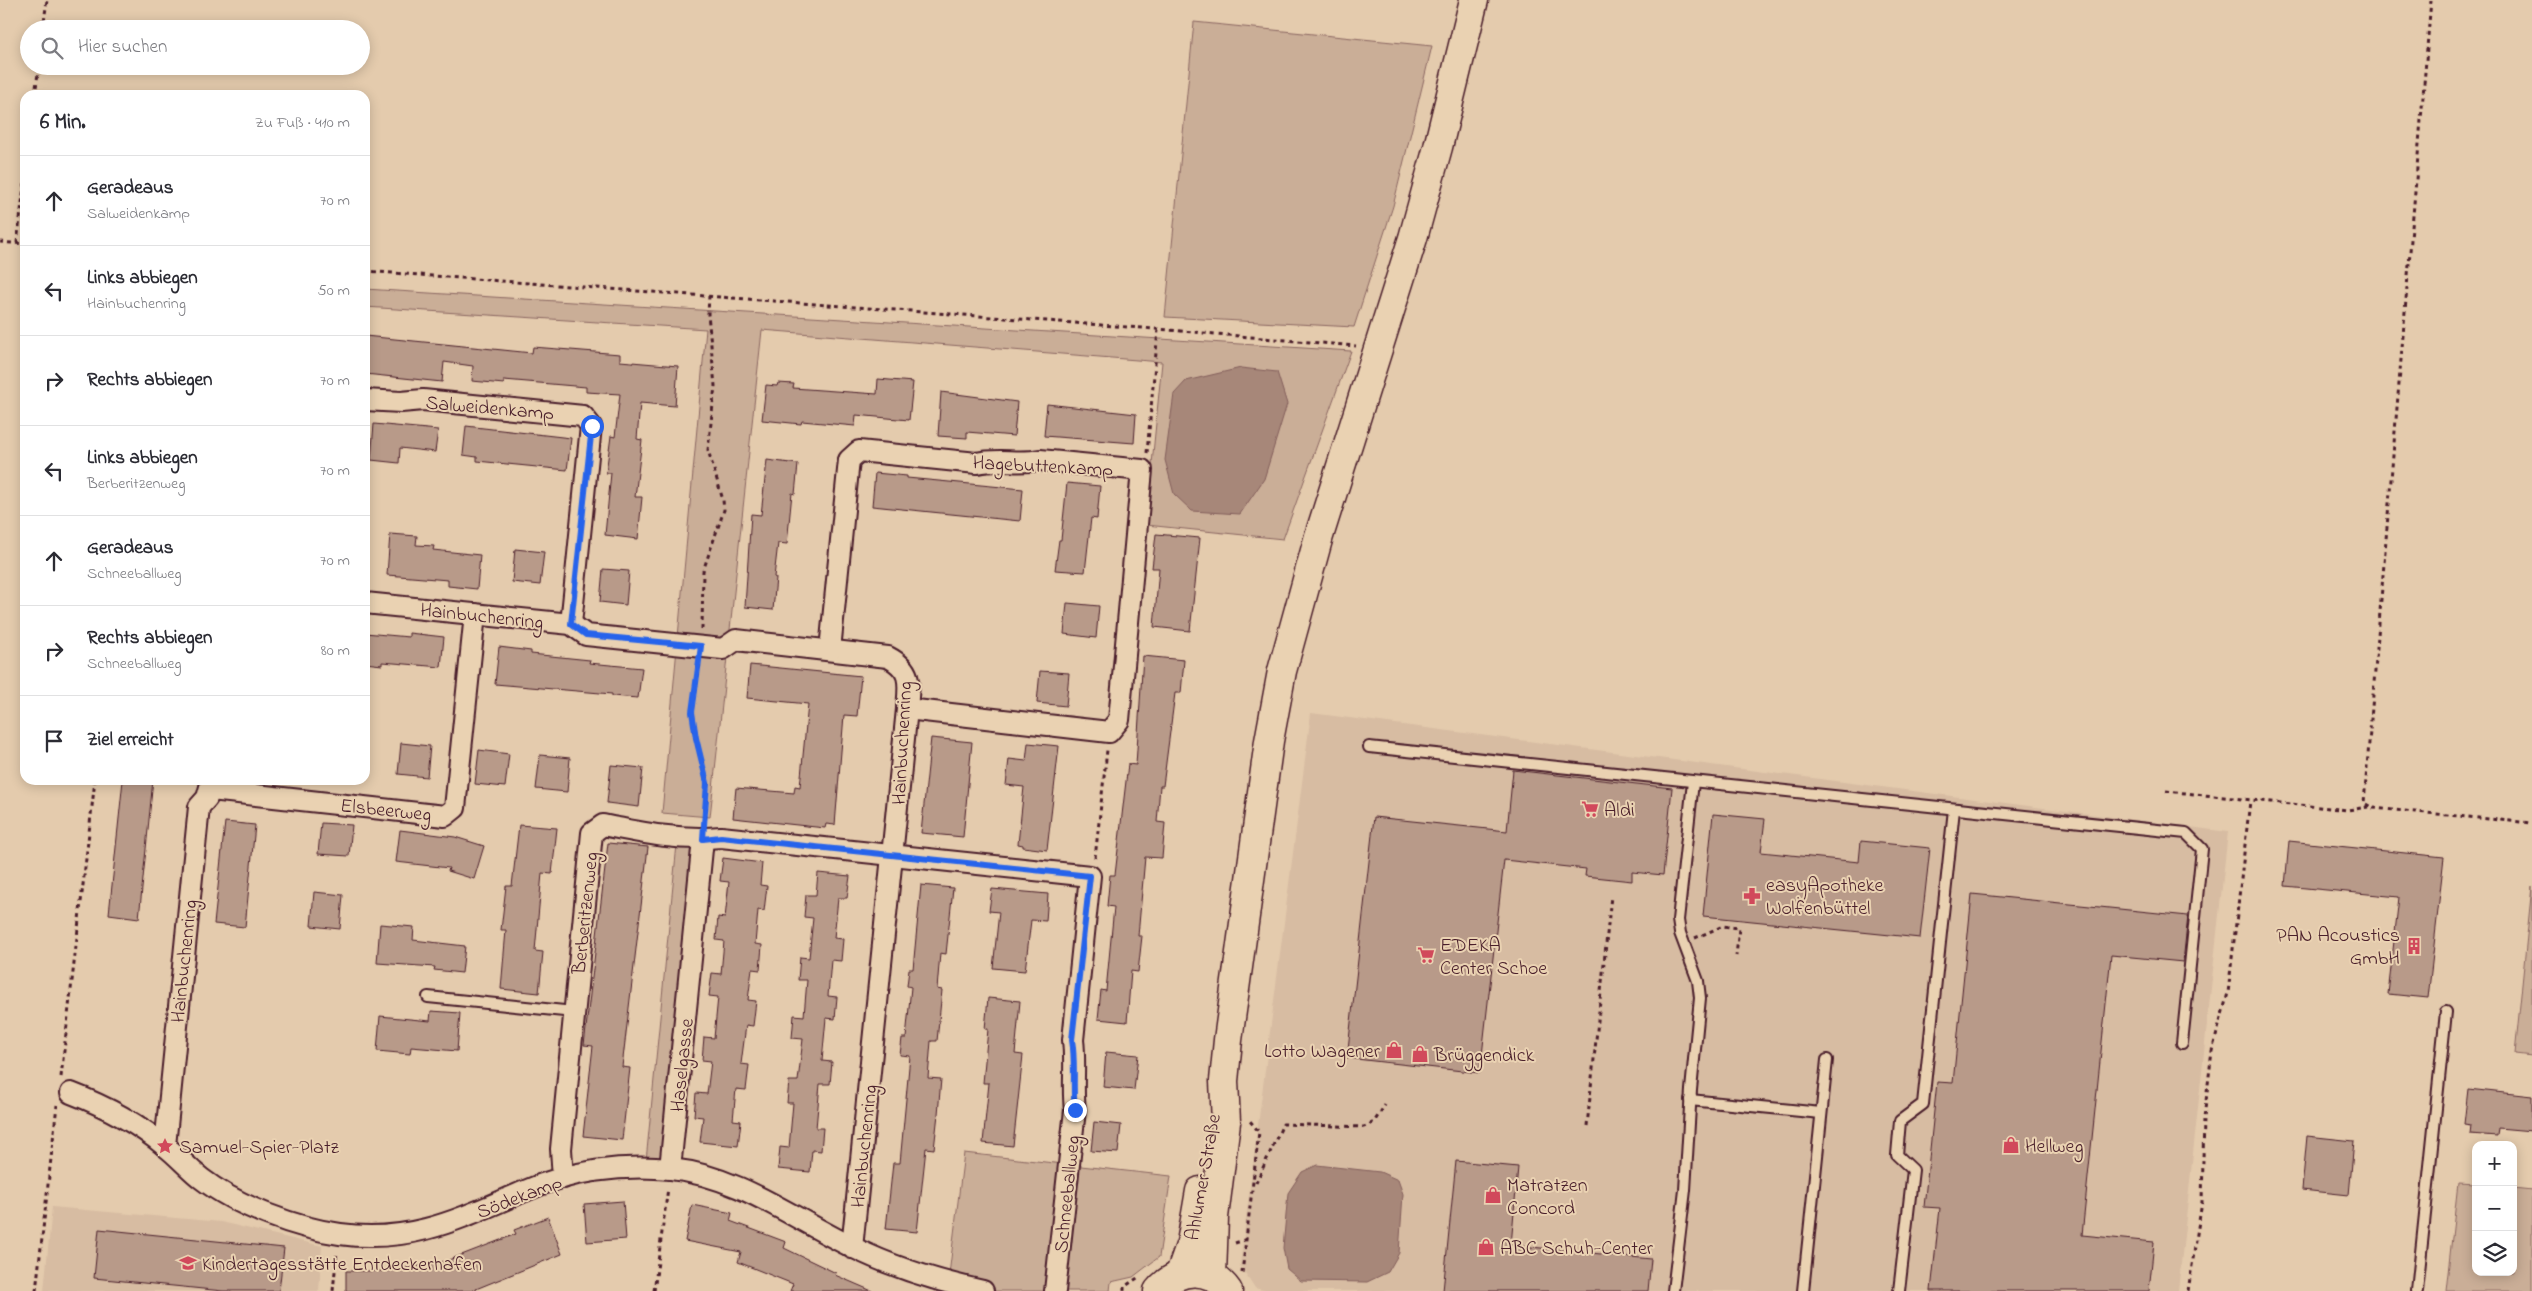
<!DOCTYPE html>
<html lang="de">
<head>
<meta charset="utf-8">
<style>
  :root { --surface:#fff; --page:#f7f7f7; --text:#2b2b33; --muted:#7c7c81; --line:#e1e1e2 }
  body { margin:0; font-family:"Indie Flower",sans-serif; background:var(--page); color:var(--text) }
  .controls { position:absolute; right:15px; bottom:15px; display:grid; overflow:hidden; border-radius:10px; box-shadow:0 2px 12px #0003 }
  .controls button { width:45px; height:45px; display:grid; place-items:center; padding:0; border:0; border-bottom:1px solid var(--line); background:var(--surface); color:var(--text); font:25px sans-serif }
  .stop { position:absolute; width:15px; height:15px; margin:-11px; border:4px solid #2563eb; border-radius:50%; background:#fff }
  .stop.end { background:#2563eb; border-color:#fff; box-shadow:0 1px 5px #0008 }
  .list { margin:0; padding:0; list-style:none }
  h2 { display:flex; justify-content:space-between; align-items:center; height:65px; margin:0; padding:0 20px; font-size:21px }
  h2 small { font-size:16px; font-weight:400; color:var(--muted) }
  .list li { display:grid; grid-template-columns:32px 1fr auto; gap:15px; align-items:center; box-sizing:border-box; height:90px; padding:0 20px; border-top:1px solid var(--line) }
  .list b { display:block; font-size:19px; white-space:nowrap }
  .list p { margin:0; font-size:16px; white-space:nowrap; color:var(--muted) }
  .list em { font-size:16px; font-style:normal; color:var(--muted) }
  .icon { flex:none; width:28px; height:28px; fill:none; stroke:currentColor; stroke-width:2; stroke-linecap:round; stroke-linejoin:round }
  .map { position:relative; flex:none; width:2532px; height:1291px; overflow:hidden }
  .search { position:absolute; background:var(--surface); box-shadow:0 2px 12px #0003; left:20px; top:20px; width:350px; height:55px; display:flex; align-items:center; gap:12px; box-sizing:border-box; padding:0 18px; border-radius:28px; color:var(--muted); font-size:19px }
  .panel { position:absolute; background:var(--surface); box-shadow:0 2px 12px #0003; left:20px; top:90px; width:350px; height:695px; border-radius:15px }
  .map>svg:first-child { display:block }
  .built { fill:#d7bca2 }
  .green { fill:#caae97; stroke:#8a6661 }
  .water { fill:#a78779; stroke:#825d5a }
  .building { fill:#b89a89; stroke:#4a1f2b }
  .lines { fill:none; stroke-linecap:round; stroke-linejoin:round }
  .service-casing { stroke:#4a1f2b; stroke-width:14 }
  .minor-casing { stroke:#4a1f2b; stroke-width:24 }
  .secondary-casing { stroke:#4a1f2b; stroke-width:31 }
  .path { stroke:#4a1f2b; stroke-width:3; stroke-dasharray:4 4; stroke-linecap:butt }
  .service { stroke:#ead2b2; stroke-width:10 }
  .minor { stroke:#ead2b2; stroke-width:20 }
  .secondary { stroke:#ead2b2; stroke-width:28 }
  .route { stroke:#2563eb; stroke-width:6 }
  .labels { text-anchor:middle; stroke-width:4; stroke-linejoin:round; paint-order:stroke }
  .street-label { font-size:20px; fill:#4a1f2b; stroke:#ead2b2 }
  .poi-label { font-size:20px; fill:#4a1f2b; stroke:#ead2b2; text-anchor:start }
</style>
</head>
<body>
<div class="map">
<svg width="2532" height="1291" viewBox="0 0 2532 1291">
  <rect width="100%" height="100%" fill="#e4cbad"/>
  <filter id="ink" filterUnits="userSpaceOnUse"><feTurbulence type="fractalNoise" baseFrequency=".02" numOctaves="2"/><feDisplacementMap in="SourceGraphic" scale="10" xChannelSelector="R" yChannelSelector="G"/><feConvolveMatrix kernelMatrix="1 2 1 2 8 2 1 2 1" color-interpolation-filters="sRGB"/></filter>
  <g filter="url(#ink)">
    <!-- built -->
    <g class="built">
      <polygon points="1311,713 2228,832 2178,1291 1266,1291 1255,1288 1240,1265"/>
      <polygon points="52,1207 221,1222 322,1246 319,1291 44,1291"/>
    </g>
    <!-- green -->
    <g class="green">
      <polygon points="1194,22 1432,46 1393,206 1354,327 1165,317"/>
      <polygon points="365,289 1351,351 1283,539 1146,525 1162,362 762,330 710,817 662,813 706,329 365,307"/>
      <polygon points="678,834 700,836 666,1162 646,1161"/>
      <polygon points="2532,886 2532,1056 2515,1054"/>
      <polygon points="964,1153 1171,1176 1159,1257 1133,1277 1111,1282 1110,1291 947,1291"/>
      <polygon points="2458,1183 2476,1184 2476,1272 2513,1272 2513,1188 2532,1190 2532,1291 2446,1291"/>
    </g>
    <!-- water -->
    <g class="water">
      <polygon points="1241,368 1277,372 1287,404 1264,479 1240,514 1192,511 1174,494 1165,460 1174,394 1186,381"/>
      <polygon points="1317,1165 1380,1172 1398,1180 1403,1194 1399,1253 1388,1272 1367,1282 1301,1281 1287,1269 1283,1248 1288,1193 1302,1172"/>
    </g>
    <!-- building -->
    <g class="building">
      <polygon points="365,336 532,353 533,347 620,354 620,361 678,366 675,406 640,403 637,439 642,440 635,497 642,497 638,539 605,535 611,473 606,473 611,436 615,437 620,394 586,392 586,387 504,380 504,384 472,381 473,366 444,362 442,382 365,374"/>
      <polygon points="878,379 913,382 909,420 856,415 855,426 802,421 801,424 762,420 766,385 777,386 778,383 794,384 793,388 877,394"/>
      <polygon points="941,392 1017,402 1014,436 967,432 967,438 938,436"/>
      <polygon points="1047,404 1136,414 1134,443 1044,436"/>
      <polygon points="374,424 438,430 435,452 400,448 399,463 371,460"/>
      <polygon points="466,426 571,438 567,470 477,461 477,457 463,455"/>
      <polygon points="767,460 798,464 795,494 792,493 787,544 778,543 774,577 776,578 773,610 745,607 751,514 761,515"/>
      <polygon points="875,473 907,476 907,478 1023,489 1020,521 872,506"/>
      <polygon points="1067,483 1100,486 1097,519 1091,518 1085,572 1055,570 1059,540 1061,540"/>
      <polygon points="390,534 417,536 416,545 434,546 433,550 480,555 477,589 448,586 448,580 387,575"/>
      <polygon points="1156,534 1200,538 1190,631 1154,627 1159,568 1152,568"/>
      <polygon points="515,549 544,552 540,585 512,582"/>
      <polygon points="603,569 629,571 626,605 600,602"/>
      <polygon points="1067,603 1099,606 1096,638 1064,634"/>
      <polygon points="365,633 409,637 409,633 444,637 441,667 382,662 382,665 365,663"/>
      <polygon points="499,647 531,651 531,654 590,660 589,663 642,668 638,698 612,696 612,694 495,684"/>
      <polygon points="1143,656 1184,660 1181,693 1175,693 1163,786 1160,786 1157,822 1165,823 1162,858 1145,857 1138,936 1142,936 1138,972 1131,971 1127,1022 1098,1019 1101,990 1106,991 1114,907 1107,906 1110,875 1115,875 1128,764 1136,765"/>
      <polygon points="750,665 861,676 857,716 844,715 835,825 826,824 825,828 733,818 736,788 794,793 795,786 800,787 808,704 747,698"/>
      <polygon points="1040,671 1069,673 1066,706 1037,703"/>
      <polygon points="931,738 972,742 963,837 921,833"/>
      <polygon points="401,743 430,746 427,777 398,774"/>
      <polygon points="1028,743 1059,746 1047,850 1023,847 1023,845 1018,844 1024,787 1006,785 1009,759 1026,761"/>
      <polygon points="479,750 509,754 505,787 475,784"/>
      <polygon points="540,755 570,758 567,792 536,789"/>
      <polygon points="611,765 643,768 639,807 607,803"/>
      <polygon points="1513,770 1672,788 1663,875 1632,872 1632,881 1585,876 1586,869 1504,860 1480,1073 1347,1058 1374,817 1507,831"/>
      <polygon points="123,780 153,780 139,918 109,914"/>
      <polygon points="1713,814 1765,819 1761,852 1859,862 1861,841 1930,848 1920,938 1703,916"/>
      <polygon points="225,822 255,825 245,927 214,924"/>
      <polygon points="321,823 352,825 349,856 318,854"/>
      <polygon points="519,825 557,828 552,874 542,873 535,951 543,952 539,993 501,989 506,930 501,930 506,886 512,886"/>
      <polygon points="400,830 455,837 484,846 474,879 448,871 449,868 396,862"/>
      <polygon points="2289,841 2444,857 2428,998 2388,994 2399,897 2285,886"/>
      <polygon points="608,843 648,847 622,1067 630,1068 622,1140 583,1136 593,1046 584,1045"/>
      <polygon points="723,858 762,863 760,885 767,886 764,911 758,910 755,944 762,945 760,970 752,969 748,1000 756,1001 753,1026 746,1025 741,1064 749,1065 746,1090 736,1089 733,1120 741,1121 738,1146 700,1142 703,1117 694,1116 696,1093 707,1094 711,1061 702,1060 704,1037 714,1038 718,997 709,996 712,973 721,974 724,941 716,940 718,917 725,918 729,882 720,881"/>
      <polygon points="818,873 850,876 847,898 838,898 834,938 843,939 841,961 831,960 828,996 837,997 835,1019 826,1018 822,1061 832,1062 830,1084 820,1084 816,1128 823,1128 821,1151 812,1150 810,1172 778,1169 780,1147 789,1148 793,1103 787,1103 789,1081 798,1081 803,1039 792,1038 794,1015 804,1016 807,980 798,980 800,957 809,958 813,918 804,917 806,895 816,895"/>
      <polygon points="921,885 953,888 946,954 940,953 937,989 942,990 937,1041 931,1041 928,1078 941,1079 938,1114 934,1149 926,1148 917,1232 886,1229 893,1163 900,1163 910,1056 900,1055 902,1038 906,1038 911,987 907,986 909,969 913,969"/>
      <polygon points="992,889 1048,894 1046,921 1031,920 1025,971 993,968 999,912 989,911"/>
      <polygon points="314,892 343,895 340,929 311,926"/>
      <polygon points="1972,894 2188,916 2183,962 2111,955 2082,1235 2154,1242 2149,1291 1931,1291 1940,1208 1924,1207 1937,1082 1953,1083"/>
      <polygon points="380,924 414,927 413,940 465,946 462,973 434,970 435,967 377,963"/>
      <polygon points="988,998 1020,1001 1015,1054 1023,1055 1013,1146 983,1143 989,1083 983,1083 988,1029 985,1029"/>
      <polygon points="431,1011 460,1013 457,1051 411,1047 410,1054 377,1051 380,1016 430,1021"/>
      <polygon points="1106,1052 1138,1055 1134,1090 1103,1087"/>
      <polygon points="2468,1089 2532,1096 2532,1131 2498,1128 2497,1136 2470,1134 2471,1125 2464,1124"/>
      <polygon points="1094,1122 1121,1125 1118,1153 1091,1151"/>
      <polygon points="2307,1136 2354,1141 2349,1195 2302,1190"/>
      <polygon points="1456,1161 1518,1167 1511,1245 1651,1259 1648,1291 1443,1291"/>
      <polygon points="623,1201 626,1239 587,1242 584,1204"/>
      <polygon points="692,1205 732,1213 730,1221 786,1242 784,1248 836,1273 835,1275 872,1291 790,1291 793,1284 738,1262 741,1252 685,1241"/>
      <polygon points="548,1217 562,1254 471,1291 346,1291 346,1271 387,1271 446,1261 516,1234 514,1230"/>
      <polygon points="99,1229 284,1248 279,1291 223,1291 94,1278"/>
    </g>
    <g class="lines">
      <!-- service casing -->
      <g class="service-casing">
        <g id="service">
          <polyline points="1369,747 2186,833 2202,849 2182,1043"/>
          <polyline points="428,997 574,1012"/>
          <polyline points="1690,1100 1821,1113"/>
          <polyline points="1673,1291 1685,1190 1691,1090 1700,998 1698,981 1680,933 1678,920 1693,782"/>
          <polyline points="1803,1291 1827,1060"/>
          <polyline points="1899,1291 1913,1170 1897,1155 1900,1121 1923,1104 1954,809"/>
          <polyline points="2417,1291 2446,1012"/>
        </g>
      </g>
      <!-- minor casing -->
      <g class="minor-casing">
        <g id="minor">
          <polyline points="365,400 401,402 423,400 583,416 591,426 571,624"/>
          <path d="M365 603 571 624 586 635 723 649 736 640 888 657C913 670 909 684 907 709L852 1248"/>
          <path d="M830 650 849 460 859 451 977 463C998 458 1018 464 1040 460L1142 470 1119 720 1109 732 907 709"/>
          <polyline points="211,790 445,816 455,808 475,614"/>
          <path d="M71 1093C105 1106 136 1122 165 1146 178 1156 189 1169 202 1179 237 1206 296 1228 340 1234 412 1244 461 1218 525 1191 570 1171 622 1164 671 1169 739 1176 792 1218 852 1247 894 1268 937 1281 983 1291"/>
          <polyline points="165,1146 199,807 207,798 212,780"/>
          <polyline points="670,1169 703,839"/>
          <path d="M563 1178 561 1149 592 833 603 825C642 833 681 841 721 837L1090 876 1073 1040C1076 1064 1072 1087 1075 1110L1055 1291"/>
        </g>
      </g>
      <!-- secondary casing -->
      <g class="secondary-casing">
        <g id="secondary">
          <polyline points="1180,1274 1191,1243 1200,1191"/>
          <polyline points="1212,1276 1214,1217 1226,1122 1224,1081 1228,1040 1269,741 1282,671 1319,536 1413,238 1438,147 1474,0"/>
          <path d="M1158 1291C1177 1268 1210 1265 1228 1291"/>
        </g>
      </g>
      <!-- path -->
      <g class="path">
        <polyline points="2431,0 2364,803 2373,808 2532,823"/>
        <polyline points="43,29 47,0"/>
        <polyline points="35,95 39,66"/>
        <polyline points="0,242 25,244"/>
        <polyline points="17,243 25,179"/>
        <polyline points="365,271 1169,330 1356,346"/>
        <polyline points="1147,453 1158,330"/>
        <polyline points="702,629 703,571 724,510 723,500 708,450 715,386 708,314 709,296"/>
        <polyline points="699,665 692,712 696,738 707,783 705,819"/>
        <polyline points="2166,791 2348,810 2368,807"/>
        <polyline points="1095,858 1107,750"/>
        <polyline points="1695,938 1723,926 1739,928 1736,956"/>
        <polyline points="61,1077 95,780"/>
        <polyline points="1587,1126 1611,896"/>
        <polyline points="1256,1183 1283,1124 1364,1127 1374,1122 1385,1105"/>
        <polyline points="1235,1243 1247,1239"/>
        <polyline points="1242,1273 1259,1132 1250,1121"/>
        <polyline points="36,1291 57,1105"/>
        <polyline points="333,1291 337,1252"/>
        <polyline points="654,1291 668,1188"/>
        <polyline points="1124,1291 1124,1287 1139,1277"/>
        <polyline points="2188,1291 2202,1202 2204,1118 2212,1051 2228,993 2250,801"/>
      </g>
      <!-- service -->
      <use href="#service" class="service"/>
      <!-- minor -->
      <use href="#minor" class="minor"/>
      <!-- secondary -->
      <use href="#secondary" class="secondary"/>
    </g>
  </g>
  <g class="lines" filter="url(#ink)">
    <!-- route -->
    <path class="route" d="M592 426 571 624 586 635 701 646 692 712 696 738 707 783 703 839 721 837 1090 876 1072 1040C1076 1064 1072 1087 1075 1110"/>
  </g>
  <!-- icons -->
  <defs>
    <g id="supermarket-bare" transform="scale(1.35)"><path d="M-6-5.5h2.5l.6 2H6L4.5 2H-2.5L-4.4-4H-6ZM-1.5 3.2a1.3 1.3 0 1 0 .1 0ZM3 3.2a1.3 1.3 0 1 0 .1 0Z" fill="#d1495b" stroke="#ead2b2" stroke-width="2.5" paint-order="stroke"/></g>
    <g id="pharmacy-bare" transform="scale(1.35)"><path d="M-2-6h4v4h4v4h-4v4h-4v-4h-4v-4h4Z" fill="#d1495b" stroke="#ead2b2" stroke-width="2.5" paint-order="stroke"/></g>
    <g id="building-bare" transform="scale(1.35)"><path d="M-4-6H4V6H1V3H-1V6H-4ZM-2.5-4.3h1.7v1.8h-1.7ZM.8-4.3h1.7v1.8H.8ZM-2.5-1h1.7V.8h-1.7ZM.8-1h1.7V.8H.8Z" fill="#d1495b" stroke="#ead2b2" stroke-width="2.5" paint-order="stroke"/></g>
    <g id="shop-bare" transform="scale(1.35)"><path d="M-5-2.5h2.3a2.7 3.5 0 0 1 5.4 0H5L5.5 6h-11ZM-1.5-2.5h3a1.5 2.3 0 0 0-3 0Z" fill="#d1495b" stroke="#ead2b2" stroke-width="2.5" paint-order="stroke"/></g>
    <g id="sight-bare" transform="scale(1.35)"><path d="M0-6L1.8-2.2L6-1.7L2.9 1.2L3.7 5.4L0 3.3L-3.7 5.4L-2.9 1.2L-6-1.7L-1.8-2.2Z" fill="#d1495b" stroke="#ead2b2" stroke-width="2.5" paint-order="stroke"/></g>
    <g id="school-bare" transform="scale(1.35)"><path d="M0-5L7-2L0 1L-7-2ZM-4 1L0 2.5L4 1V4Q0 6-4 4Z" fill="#d1495b" stroke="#ead2b2" stroke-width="2.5" paint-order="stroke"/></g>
  </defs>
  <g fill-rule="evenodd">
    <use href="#supermarket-bare" x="1590" y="809"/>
    <use href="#pharmacy-bare" x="1752" y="896"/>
    <use href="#building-bare" x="2414" y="946"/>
    <use href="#supermarket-bare" x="1426" y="955"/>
    <use href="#shop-bare" x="1394" y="1050"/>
    <use href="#shop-bare" x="1420" y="1054"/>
    <use href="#shop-bare" x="2011" y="1145"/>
    <use href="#sight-bare" x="165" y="1146"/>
    <use href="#shop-bare" x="1493" y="1195"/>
    <use href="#shop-bare" x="1486" y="1247"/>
    <use href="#school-bare" x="188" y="1263"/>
  </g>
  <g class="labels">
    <!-- street labels -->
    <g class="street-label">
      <text transform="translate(490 407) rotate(5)" y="7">Salweidenkamp</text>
      <text transform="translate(1043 465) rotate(3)" y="7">Hagebuttenkamp</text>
      <text transform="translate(482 615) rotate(6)" y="7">Hainbuchenring</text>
      <text transform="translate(901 743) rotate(-87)" y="7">Hainbuchenring</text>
      <text transform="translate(386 809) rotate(6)" y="7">Elsbeerweg</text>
      <text transform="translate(584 913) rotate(-84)" y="7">Berberitzenweg</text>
      <text transform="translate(183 961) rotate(-84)" y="7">Hainbuchenring</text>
      <text transform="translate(681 1065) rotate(-84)" y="7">Haselgasse</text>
      <text transform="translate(863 1146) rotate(-84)" y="7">Hainbuchenring</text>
      <text transform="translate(1202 1177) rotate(-80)" y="7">Ahlumer Straße</text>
      <text transform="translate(1066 1194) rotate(-84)" y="7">Schneeballweg</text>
      <text transform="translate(519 1196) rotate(-21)" y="7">Södekamp</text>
    </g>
    <!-- poi labels -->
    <g class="poi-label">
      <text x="1604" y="816">Aldi</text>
      <text x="1766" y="891">easyApotheke<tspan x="1766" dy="23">Wolfenbüttel</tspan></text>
      <text x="2400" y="941" text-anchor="end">PAN Acoustics<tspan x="2400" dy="23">GmbH</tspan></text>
      <text x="1440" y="951">EDEKA<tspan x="1440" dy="23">Center Schoe</tspan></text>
      <text x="1380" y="1057" text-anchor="end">Lotto Wagener</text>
      <text x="1434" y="1061">Brüggendick</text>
      <text x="2025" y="1152">Hellweg</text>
      <text x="179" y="1153">Samuel-Spier-Platz</text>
      <text x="1507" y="1191">Matratzen<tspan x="1507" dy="23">Concord</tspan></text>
      <text x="1500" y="1254">ABC Schuh-Center</text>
      <text x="202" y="1270">Kindertagesstätte Entdeckerhafen</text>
    </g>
  </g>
</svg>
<div class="controls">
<button>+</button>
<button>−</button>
<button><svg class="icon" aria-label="layers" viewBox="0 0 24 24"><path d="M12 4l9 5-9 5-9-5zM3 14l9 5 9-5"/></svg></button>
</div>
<div class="stop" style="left:592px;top:426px"></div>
<div class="stop end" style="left:1075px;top:1110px"></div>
<div class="search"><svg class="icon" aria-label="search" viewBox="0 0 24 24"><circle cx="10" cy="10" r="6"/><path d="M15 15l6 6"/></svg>Hier suchen</div>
<section class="panel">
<h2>6 Min.<small>Zu Fuß · 410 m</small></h2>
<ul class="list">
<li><svg class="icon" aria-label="ahead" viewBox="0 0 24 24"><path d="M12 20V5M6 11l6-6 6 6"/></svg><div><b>Geradeaus</b><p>Salweidenkamp</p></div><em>70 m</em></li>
<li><svg class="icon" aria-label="left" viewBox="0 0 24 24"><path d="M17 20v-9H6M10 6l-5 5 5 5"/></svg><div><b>Links abbiegen</b><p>Hainbuchenring</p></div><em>50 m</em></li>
<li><svg class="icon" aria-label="right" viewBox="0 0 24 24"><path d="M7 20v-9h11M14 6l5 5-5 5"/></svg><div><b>Rechts abbiegen</b></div><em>70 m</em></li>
<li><svg class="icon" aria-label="left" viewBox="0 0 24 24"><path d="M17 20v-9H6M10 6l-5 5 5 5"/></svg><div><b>Links abbiegen</b><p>Berberitzenweg</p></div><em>70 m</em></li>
<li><svg class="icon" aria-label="ahead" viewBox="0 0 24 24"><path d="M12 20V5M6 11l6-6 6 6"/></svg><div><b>Geradeaus</b><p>Schneeballweg</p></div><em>70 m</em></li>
<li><svg class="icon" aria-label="right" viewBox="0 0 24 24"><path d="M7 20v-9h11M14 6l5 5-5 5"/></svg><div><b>Rechts abbiegen</b><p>Schneeballweg</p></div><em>80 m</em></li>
<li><svg class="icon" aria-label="arrive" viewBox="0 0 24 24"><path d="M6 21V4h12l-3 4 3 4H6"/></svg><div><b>Ziel erreicht</b></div></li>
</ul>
</section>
</div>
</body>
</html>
